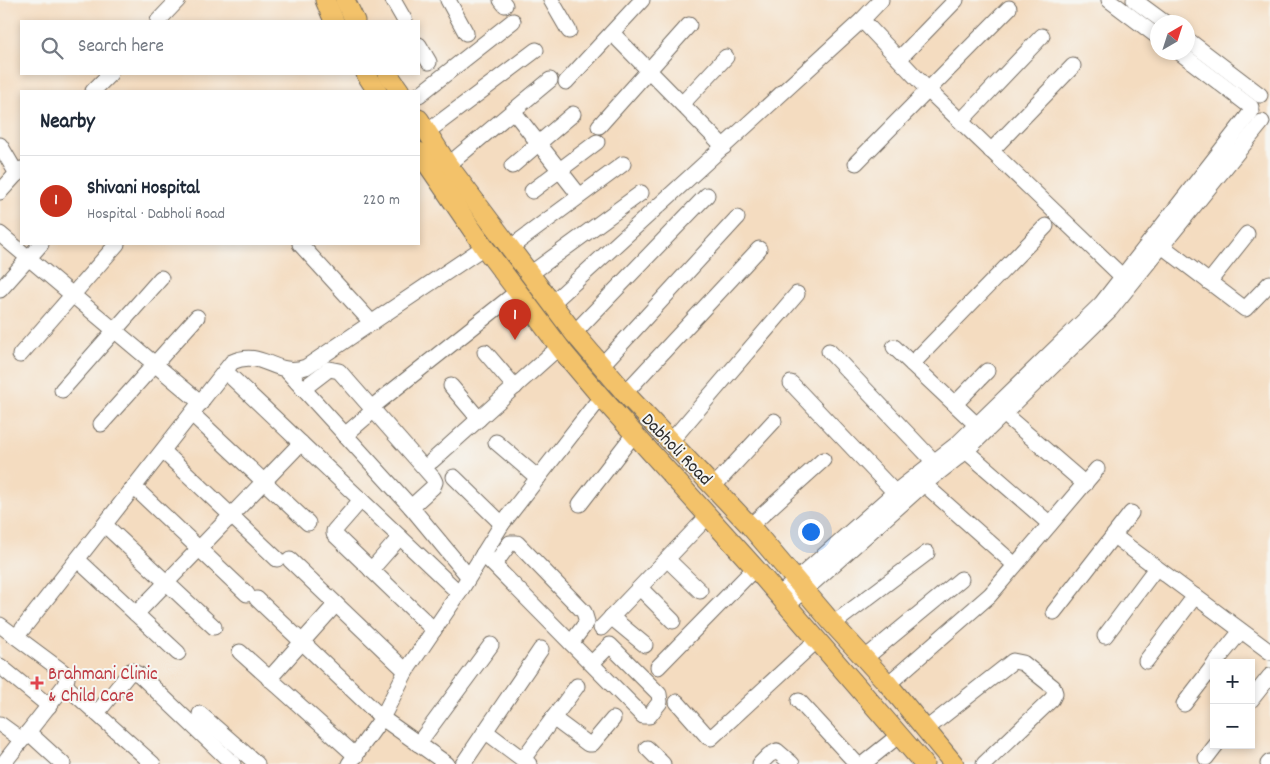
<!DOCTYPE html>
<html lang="en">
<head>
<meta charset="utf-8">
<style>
  :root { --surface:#fff; --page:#f2f2f3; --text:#1f2937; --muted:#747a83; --line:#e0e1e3; --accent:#c8321e }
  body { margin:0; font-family:Dekko,sans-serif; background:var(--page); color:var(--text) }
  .controls { position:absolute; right:15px; bottom:15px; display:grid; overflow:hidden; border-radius:0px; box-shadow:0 2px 8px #0003 }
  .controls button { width:45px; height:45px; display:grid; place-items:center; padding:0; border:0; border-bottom:1px solid var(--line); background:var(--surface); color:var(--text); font:25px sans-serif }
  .compass { position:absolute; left:1150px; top:15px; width:45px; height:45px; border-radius:50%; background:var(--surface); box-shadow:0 2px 8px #0003; rotate:39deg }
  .you { position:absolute; left:810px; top:531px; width:18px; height:18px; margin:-12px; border:4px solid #fff; border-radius:50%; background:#1a73e8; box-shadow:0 0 0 8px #1a73e833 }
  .badge { display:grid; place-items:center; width:32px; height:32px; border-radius:50%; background:var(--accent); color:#fff; font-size:16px; font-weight:700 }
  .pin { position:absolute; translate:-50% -41px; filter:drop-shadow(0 1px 2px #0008) }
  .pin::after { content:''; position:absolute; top:26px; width:18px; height:15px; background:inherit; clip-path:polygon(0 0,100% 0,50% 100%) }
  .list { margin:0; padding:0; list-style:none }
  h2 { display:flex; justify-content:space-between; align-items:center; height:65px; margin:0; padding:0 20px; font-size:21px }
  h2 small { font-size:16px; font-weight:400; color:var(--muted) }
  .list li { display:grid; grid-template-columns:32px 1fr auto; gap:15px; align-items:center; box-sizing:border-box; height:90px; padding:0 20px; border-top:1px solid var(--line) }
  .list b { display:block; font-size:19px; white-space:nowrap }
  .list p { margin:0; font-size:16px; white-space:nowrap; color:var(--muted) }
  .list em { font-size:16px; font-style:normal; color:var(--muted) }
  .icon { flex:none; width:28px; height:28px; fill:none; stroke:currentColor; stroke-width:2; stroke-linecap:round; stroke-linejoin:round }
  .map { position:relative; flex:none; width:1270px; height:764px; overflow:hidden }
  .search { position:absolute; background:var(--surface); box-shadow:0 2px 8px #0003; left:20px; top:20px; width:400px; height:55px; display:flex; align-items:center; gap:12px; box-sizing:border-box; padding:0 18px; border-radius:0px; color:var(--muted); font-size:19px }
  .panel { position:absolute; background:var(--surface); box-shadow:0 2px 8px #0003; left:20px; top:90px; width:400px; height:155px; border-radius:0px }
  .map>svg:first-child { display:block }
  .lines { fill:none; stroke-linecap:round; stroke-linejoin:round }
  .minor-casing { stroke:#71695f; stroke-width:17 }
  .major-casing { stroke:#71695f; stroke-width:21 }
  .minor { stroke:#fff; stroke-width:15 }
  .major { stroke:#f3c26a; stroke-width:19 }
  .health-dot { fill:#e0444e; stroke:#f6f6f2; stroke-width:2 }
  .labels { text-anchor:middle; stroke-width:4; stroke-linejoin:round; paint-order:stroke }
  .street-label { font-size:19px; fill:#2b2b2b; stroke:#f6f6f2 }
  .health-label { font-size:19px; fill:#be3a42; stroke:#f6f6f2; text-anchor:start }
</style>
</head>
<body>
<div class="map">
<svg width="1270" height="764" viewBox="0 0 1270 764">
  <rect width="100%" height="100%" fill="#f6f6f2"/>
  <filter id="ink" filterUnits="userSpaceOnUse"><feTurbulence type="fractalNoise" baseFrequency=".02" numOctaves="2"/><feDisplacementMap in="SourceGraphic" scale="10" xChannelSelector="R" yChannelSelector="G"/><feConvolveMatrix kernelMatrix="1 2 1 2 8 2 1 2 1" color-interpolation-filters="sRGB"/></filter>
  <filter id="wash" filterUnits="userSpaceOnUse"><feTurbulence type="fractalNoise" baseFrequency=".0096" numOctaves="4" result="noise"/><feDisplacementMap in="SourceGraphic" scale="20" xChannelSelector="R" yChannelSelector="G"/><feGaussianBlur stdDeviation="1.12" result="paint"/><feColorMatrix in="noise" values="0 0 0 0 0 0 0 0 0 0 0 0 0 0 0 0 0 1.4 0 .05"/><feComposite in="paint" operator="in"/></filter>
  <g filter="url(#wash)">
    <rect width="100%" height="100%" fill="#f4dcc0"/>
  </g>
  <g filter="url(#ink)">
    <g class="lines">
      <!-- minor casing -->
      <g class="minor-casing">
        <g id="minor">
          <polyline points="393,0 405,21"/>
          <polyline points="448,0 466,33"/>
          <polyline points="501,0 505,5"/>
          <polyline points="551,0 569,31"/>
          <polyline points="1109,0 1158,37"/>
          <polyline points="1134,0 1164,22"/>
          <polyline points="862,20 928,90 1130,284"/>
          <polyline points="158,21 178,0"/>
          <polyline points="612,33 724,147"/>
          <polyline points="1188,40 1260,95"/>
          <polyline points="419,45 429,62"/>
          <polyline points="1179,52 1251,107"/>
          <polyline points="899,59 956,0"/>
          <polyline points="566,82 642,0"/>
          <polyline points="93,91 110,74"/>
          <polyline points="419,95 513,21"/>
          <polyline points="682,104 726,57"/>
          <polyline points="514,112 579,195"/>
          <polyline points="962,120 1042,36"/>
          <polyline points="599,126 689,25"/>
          <polyline points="427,132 536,50"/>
          <polyline points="0,145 17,174"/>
          <polyline points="991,151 1073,66"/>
          <polyline points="856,163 1009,8"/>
          <polyline points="448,165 550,80"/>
          <polyline points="512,166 573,114"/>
          <polyline points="532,191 597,142"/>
          <polyline points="0,192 21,169"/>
          <polyline points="0,234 201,403"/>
          <polyline points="1154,240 1245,309 1270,283"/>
          <polyline points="300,244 372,323"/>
          <polyline points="511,247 623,164"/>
          <polyline points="530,274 641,193"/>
          <polyline points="1209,282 1247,234"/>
          <polyline points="0,290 41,244"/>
          <polyline points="551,304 862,20 881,0"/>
          <polyline points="574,333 707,195"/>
          <polyline points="894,347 982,430"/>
          <polyline points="829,351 940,468"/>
          <polyline points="485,352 515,387"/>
          <polyline points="20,355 117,244"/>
          <polyline points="912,364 1046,226"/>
          <polyline points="602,365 737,218"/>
          <polyline points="225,371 459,593"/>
          <polyline points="287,371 411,507 468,576"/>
          <polyline points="791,383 902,500"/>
          <polyline points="451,386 479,419"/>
          <polyline points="303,389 329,369 339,371 433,478 435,482 433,487 411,507"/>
          <polyline points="62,390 161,278"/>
          <polyline points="625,393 759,249"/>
          <polyline points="376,404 517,292"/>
          <polyline points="955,404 987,371"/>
          <polyline points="997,408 1085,484"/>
          <polyline points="192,414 308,523"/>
          <polyline points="101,424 197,317"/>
          <polyline points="345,435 374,410"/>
          <polyline points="671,441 797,294"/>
          <polyline points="496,442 538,478"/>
          <polyline points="163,451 277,559"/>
          <polyline points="966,451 1050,524"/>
          <polyline points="432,461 559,347"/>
          <polyline points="454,477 502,524"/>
          <polyline points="924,484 1015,565"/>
          <polyline points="714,486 774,421"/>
          <polyline points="135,488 247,594"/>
          <polyline points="361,500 334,531 334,534 434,630"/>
          <polyline points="580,504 634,434"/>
          <polyline points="105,525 214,627"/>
          <polyline points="750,526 823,460"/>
          <polyline points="1114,536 1270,652"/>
          <polyline points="483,554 643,716 649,716 660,702 659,694 610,645 592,663"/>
          <polyline points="78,560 178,653"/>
          <polyline points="290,560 406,671"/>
          <polyline points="668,560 700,591"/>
          <polyline points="494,565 510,543 517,543 584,612 587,622 571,643"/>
          <polyline points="371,570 400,537"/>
          <polyline points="640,588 673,621"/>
          <polyline points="778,596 894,493 957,444 1101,304 1251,112"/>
          <polyline points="257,599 382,718 349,764"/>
          <polyline points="787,606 924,484 966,451 1110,310 1262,122"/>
          <polyline points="1054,612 1131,513"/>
          <polyline points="136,614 301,443"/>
          <polyline points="611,617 645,645"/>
          <polyline points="833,624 927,553"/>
          <polyline points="0,625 62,671 67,678 65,685 3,764"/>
          <polyline points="601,628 708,516"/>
          <path d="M17 636 232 362C263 348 275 378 306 367L484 247"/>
          <polyline points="1105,636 1156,568"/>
          <polyline points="240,652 356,756"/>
          <polyline points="864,659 961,579"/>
          <polyline points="1146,661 1195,596"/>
          <polyline points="1215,663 1241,631"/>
          <polyline points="0,666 49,706"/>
          <polyline points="658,667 755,568"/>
          <polyline points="269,679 336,604"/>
          <polyline points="888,684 990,595 1097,469"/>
          <polyline points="65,685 153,764"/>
          <polyline points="1251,700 1270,676"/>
          <polyline points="799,701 857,764"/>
          <polyline points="677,702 708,737 711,738 816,641"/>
          <polyline points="1184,704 1214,665"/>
          <polyline points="97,713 131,671 140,675 233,764"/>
          <polyline points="200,714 257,764"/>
          <polyline points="553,718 588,744 592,744 613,719"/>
          <polyline points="0,724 22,740"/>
          <polyline points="925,730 1013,661 1023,663 1053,687 1055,693 1052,699 984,764"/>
          <polyline points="485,731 529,764"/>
          <polyline points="28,732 63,764"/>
          <polyline points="418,744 491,645"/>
          <polyline points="647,748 663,764"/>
          <polyline points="1206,758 1216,745"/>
          <polyline points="523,759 577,686"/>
          <polyline points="447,764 382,718 406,671 459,593 502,524 601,397"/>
          <polyline points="463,764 541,649"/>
          <polyline points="760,764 769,755 777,751 792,764"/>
          <polyline points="863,764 898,736"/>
          <polyline points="1268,764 1270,762"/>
        </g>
      </g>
      <!-- major casing -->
      <g class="major-casing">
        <g id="major">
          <polyline points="325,0 334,21"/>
          <polyline points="345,0 355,21"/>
          <polyline points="366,74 377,91"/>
          <polyline points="388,74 400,91"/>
          <polyline points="419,119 448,165 574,333 625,393 750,526 833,624 888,684 954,764"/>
          <polyline points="419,152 484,247 564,353 601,397 755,568 924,764"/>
        </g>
      </g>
      <!-- minor -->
      <use href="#minor" class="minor"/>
      <!-- major -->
      <use href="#major" class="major"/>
    </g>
  </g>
  <!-- markers -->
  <path class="health-dot" d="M34.5 675.5h5v5h5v5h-5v5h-5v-5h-5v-5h5z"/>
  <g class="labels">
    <!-- street labels -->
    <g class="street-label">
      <text transform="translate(678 448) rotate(46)" y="7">Dabholi Road</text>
    </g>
    <!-- health labels -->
    <g class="health-label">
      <text x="48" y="679">Brahmani Clinic<tspan x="48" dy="22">&amp; Child Care</tspan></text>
    </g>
  </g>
</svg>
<div class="controls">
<button>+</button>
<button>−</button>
</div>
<svg class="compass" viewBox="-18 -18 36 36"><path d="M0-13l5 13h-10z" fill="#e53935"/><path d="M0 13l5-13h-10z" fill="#747a83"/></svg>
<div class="you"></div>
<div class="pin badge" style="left:515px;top:340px">1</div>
<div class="search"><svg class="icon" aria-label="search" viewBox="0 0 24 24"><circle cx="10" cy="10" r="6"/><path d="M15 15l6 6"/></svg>Search here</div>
<section class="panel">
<h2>Nearby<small></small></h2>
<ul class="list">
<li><span class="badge">1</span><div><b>Shivani Hospital</b><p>Hospital · Dabholi Road</p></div><em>220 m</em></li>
</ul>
</section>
</div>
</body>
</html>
